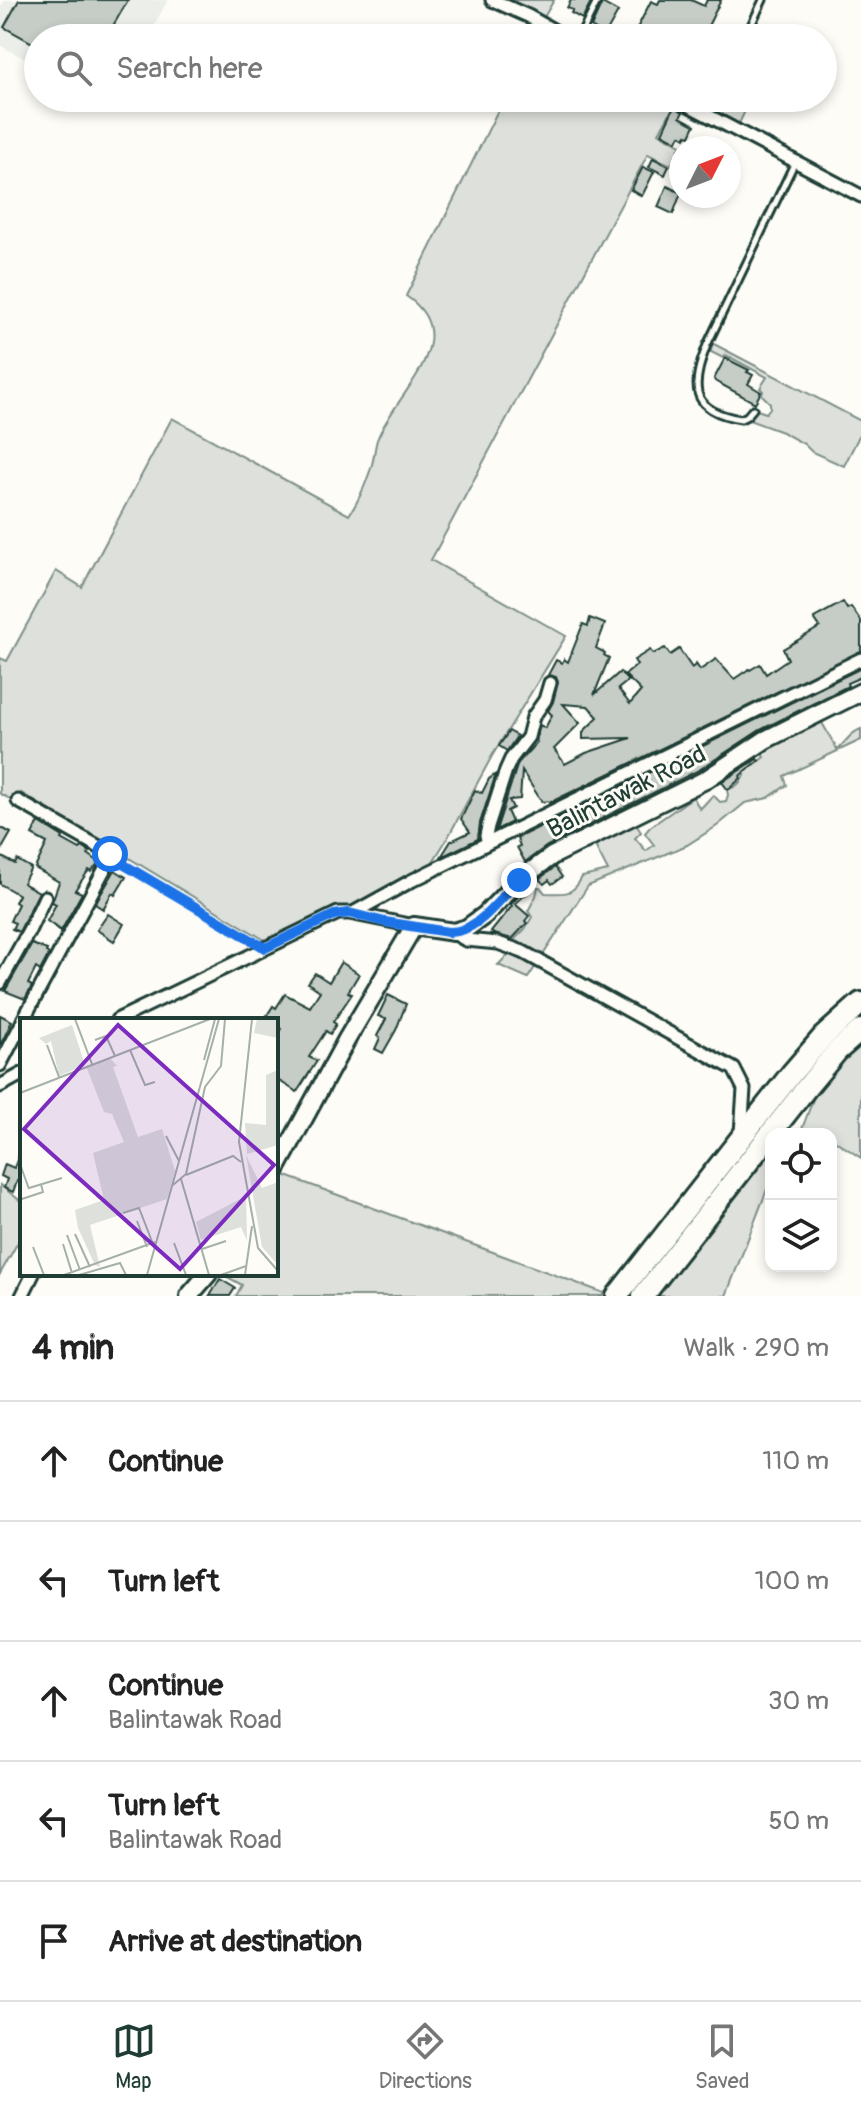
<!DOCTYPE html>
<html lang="en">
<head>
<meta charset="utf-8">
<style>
  :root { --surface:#fff; --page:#f2f2f2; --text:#222; --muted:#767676; --line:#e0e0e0; --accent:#1f3d34 }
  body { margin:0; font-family:Pangolin,sans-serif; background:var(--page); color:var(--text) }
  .controls { position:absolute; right:24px; bottom:24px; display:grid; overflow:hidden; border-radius:16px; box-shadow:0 4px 12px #0003 }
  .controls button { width:72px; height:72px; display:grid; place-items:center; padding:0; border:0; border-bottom:2px solid var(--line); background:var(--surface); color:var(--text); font:40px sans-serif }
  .compass { position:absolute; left:669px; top:136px; width:72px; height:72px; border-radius:50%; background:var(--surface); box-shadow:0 4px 12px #0003; rotate:48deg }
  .stop { position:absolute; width:24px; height:24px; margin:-18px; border:6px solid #1a73e8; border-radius:50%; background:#fff }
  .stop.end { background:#1a73e8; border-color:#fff; box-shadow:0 2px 8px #0008 }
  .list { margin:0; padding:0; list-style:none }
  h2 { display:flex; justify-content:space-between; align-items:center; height:104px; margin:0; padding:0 32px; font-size:34px }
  h2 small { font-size:26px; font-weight:400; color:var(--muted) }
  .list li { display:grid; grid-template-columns:52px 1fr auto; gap:24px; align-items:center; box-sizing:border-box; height:120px; padding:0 32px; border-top:2px solid var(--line) }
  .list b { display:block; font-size:30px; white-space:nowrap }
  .list p { margin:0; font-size:26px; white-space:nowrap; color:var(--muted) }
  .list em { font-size:26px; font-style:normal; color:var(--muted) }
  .icon { flex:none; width:44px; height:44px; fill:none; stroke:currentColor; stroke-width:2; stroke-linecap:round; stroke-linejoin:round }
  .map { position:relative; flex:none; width:861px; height:1296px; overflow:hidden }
  .search { position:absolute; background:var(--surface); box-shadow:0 4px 12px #0003; left:24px; right:24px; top:24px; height:88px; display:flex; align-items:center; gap:20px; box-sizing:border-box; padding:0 28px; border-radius:44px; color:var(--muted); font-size:30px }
  .sheet { height:704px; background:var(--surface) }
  nav { display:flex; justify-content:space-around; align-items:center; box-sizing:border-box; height:112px; border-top:2px solid var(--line); background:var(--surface); font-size:22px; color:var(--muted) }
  nav a { display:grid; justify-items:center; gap:4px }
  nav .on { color:var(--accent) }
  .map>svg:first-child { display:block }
  .built { fill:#eceee9 }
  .green { fill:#dde0db; stroke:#7e8e88; stroke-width:2 }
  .building { fill:#c6cdc7; stroke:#1f3d34; stroke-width:2; fill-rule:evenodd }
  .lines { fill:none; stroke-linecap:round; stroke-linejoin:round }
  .lane-casing { stroke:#1f3d34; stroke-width:11 }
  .street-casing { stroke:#1f3d34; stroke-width:17 }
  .secondary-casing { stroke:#1f3d34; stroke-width:22 }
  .highway-casing { stroke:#1f3d34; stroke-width:26 }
  .path { stroke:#1f3d34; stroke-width:2; stroke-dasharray:2 6; stroke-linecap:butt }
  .lane { stroke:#fdfcf7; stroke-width:5 }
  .street { stroke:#fdfcf7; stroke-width:11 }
  .secondary { stroke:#fdfcf7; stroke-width:16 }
  .highway { stroke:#fdfcf7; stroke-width:20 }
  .route { stroke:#1a73e8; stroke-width:10 }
  .labels { text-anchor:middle; stroke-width:6; stroke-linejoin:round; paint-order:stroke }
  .street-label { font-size:26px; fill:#1f3d34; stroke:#fdfcf7 }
  .inset-road { fill:none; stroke:#a4b0a9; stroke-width:2 }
  .view { fill:#7b2cbf; fill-opacity:0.15; stroke:#7b2cbf; stroke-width:4 }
  .inset-edge { fill:none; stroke:#1f3d34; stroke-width:4 }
</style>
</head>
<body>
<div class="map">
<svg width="861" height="1296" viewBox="0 0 861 1296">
  <rect width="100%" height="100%" fill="#fdfcf7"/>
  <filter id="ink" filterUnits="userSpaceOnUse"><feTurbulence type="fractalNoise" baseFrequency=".0125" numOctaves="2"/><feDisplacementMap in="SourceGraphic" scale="16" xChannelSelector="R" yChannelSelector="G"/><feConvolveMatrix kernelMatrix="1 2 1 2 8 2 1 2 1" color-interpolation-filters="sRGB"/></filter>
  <g filter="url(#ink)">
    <!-- built -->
    <polygon class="built" points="5,0 168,0 147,38 38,38 38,66 0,45 0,8"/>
    <!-- green -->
    <g class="green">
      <polygon points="507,0 554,0 543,19"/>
      <path d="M504 98H664L675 104 659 133 681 145 671 165 648 154 431 560 566 636 492 756 447 839 429 868 350 910 268 942 21 793 16 802 0 794V658L7 661 56 571 82 587 172 418 349 515C358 502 365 486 370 471 374 461 374 450 377 440 393 395 469 339 406 296Z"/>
      <polygon points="720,98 751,98 738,126 713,113"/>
      <polygon points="712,343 861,421 861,432 844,466 812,452 804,444 782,432 749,420 757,410 766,413 770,408 770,403 762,395 763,391 760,388 767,377 726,355 723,358 711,352"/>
      <path d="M821 721 837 749C847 742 849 733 861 729V740L784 776 787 785 768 798 745 803 717 826 687 845 588 886 528 978 498 965 508 955V946L525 929 532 917 528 911 536 896 538 887H540L545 893C564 893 572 897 582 877L608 871 592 840 633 820 641 832 635 838 646 851 654 845 645 833 650 827 693 797 700 809 713 795 720 802 726 801 728 795 727 790C736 787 743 782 745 772L764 757 759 750Z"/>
      <polygon points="861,1045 861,1158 831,1138 831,1134 821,1134 802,1129 815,1094 845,1058"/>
      <polygon points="771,1151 771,1179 726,1296 657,1296"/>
      <polygon points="281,1174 604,1293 602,1296 236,1296 242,1285 222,1274 276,1274 276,1182"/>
      <polygon points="0,1185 22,1202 22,1235 0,1274"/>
    </g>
    <!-- building -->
    <g class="building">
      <polygon points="19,0 128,0 106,38 38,38 38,46 4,27"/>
      <polygon points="571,0 592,0 582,19 571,13 573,10 567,8"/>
      <polygon points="660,0 691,0 704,6 707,0 721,0 702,38 632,38 651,1 658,4"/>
      <polygon points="602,3 618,12 605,35 591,27"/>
      <polygon points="674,107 683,112 680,117 695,125 690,136 687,135 685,138 680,135 677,141 662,133"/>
      <polygon points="653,158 669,166 665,175 649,167"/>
      <polygon points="643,167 654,172 642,196 631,190"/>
      <polygon points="667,186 681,193 673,214 658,207"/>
      <polygon points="725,358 749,370 747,372 753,375 748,384 761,392 755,403 715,381 714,379"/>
      <path d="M843 602 847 609 851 607 861 621V651L549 803 548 801 542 802 522 771 520 799 509 800 513 808 507 811 512 822 496 830 518 763 537 742 536 741 540 725 545 728 552 715 548 711 553 702 558 682 556 677 548 675 556 660 562 663 564 659 568 662 583 624 588 626 590 618 605 624 596 648 605 653 604 655 609 658 594 695 620 672 628 681 618 689 630 704 641 691 625 675 637 665 634 660 650 650 653 654 665 648 670 655 679 649 692 668 696 664 700 670 716 659 734 679 749 669 750 670 760 664 766 674 788 659 783 649 820 627 814 618ZM563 704 588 706 598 717 583 732V739L631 738 586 753 565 764 554 749 580 723Z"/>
      <polygon points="861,668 861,677 847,683 848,686 760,730 699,770 547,846 525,862 517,847 520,846 517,838"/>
      <polygon points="509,731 517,736 507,751 499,746"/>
      <polygon points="757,759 759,761 744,772 740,776 741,778 728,790 722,782"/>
      <polygon points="496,774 480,823 478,839 441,857 451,841 470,832 461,819 475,790 482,793 489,779"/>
      <polygon points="39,822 63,837 62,839 80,849 82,847 90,852 88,854 99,862 91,872 89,870 75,890 82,893 61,931 47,921 56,904 52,902 59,882 35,868 47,843 32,835"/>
      <polygon points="0,827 11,833 0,852"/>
      <polygon points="0,856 15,864 17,860 31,868 23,883 39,892 19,932 12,929 15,923 10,921 18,904 15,902 19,895 0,884"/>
      <polygon points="555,867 562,877 552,884 549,880 544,884 539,879"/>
      <polygon points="115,870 126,877 115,895 112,893 103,909 95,904"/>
      <polygon points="524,890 527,893 515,904 529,916 525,921 527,923 512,939 494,934 491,932 512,906 511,904"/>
      <polygon points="108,914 124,924 114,941 97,930"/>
      <polygon points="32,944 47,950 46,952 49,954 40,971 36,968 28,984 32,986 25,999 5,991"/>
      <polygon points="341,962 359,974 348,992 352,994 333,1022 336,1024 330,1034 326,1031 309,1057 317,1061 297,1092 276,1079 276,1038 281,1029 276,1025 276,1020 264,1020 273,1006 276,1008 285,994 310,1007 320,991 308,983 315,973 329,982"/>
      <polygon points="388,995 406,1004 396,1030 383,1053 375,1049 380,1038 377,1036 386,1019 378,1016"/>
      <polygon points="0,1015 12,1021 0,1046"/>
      <polygon points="21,1149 22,1177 20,1182 17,1181 13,1192 4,1188 7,1179 1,1176 5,1164 14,1168"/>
      <polygon points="220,1279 235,1288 230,1296 210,1296"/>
    </g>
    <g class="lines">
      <!-- lane casing -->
      <g class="lane-casing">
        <g id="lane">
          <polyline points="579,38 598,0"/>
          <polyline points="745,38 763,0"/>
          <polyline points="708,115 716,98"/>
          <path d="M753 409 747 416 741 419C689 411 691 386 707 345L795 162"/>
        </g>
      </g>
      <!-- street casing -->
      <g class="street-casing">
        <g id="street">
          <polyline points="492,0 528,16 567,38"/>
          <polyline points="675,98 861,196"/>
          <polyline points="18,801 108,852 111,857 23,1020"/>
          <polyline points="488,842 486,836 488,826 506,770 511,759 528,737 533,717 545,700 550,683"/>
          <polyline points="353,913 411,881 861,659"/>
          <polyline points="452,932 466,940 498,943 523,952 734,1069 744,1089 741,1133"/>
          <polyline points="0,983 29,931 45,897"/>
          <polyline points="117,1020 338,913 349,913 414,926"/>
          <polyline points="0,1065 22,1023"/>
          <polyline points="0,1086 22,1074"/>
          <polyline points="22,1296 33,1274"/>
        </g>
      </g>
      <!-- secondary casing -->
      <g class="secondary-casing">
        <g id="secondary">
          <polyline points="276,1170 347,1039 414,926 454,932 467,928 485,915 519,880 552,856 705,780 765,740 861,692"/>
          <polyline points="189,1296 208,1274"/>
        </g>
      </g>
      <!-- highway casing -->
      <g class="highway-casing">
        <g id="highway">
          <polyline points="617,1296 792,1073 823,1037 861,1003"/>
          <polyline points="643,1296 807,1087 837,1051 861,1030"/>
        </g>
      </g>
      <!-- path -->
      <polyline class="path" points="121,863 253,941"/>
      <!-- lane -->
      <use href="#lane" class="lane"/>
      <!-- street -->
      <use href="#street" class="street"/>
      <!-- secondary -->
      <use href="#secondary" class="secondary"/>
      <!-- highway -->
      <use href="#highway" class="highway"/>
    </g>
  </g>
  <g class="lines" filter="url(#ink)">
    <!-- route -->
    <path class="route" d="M110 854 111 857 265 948 334 915 349 913 385 922 448 932C479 933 499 898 519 880"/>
  </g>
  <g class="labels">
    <!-- street labels -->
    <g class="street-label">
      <text transform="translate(626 791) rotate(-27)" y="9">Balintawak Road</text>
    </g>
  </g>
  <!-- overview -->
  <g transform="translate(20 1018)">
    <rect width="258" height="258" fill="#fdfcf7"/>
    <path d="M237 1H258V20L234 15ZM52 7 65 47 39 58 31 23 26 26 19 20ZM90 40 97 48 93 49 118 119 142 111 155 153 147 181 70 207 80 249 75 247 58 210 55 192 84 182 73 135 104 124 92 96 84 94 66 48ZM258 52V127L227 136 225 105 246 107V57ZM226 137 242 170 258 164V247L242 229ZM226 178 227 223 221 209 181 222 176 204Z" fill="#dde0db"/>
    <path class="inset-road" d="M55 1 72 46M232 1 219 124 238 230 258 253M75 22 86 18 95 38M27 27 39 59M110 32 125 67 135 64M184 42 195 1M0 75 190 1M146 118 159 143M0 146 9 171M166 157 213 138 221 144M161 161 189 257M153 167 166 156 185 69 201 48 205 1M9 170 42 160M0 177 2 181 23 174 21 166M103 195 119 190 133 226M117 203 127 229M55 216 70 249M47 217 60 252M154 225 166 257M43 226 52 255M13 229 24 257M182 231 206 223M44 257 135 224M59 257 100 245 106 257M127 257 199 1M201 257 226 248M225 257 232 208"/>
    <path class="view" d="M98 7 254 147 160 251 4 111Z"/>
    <rect width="258" height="258" class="inset-edge"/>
  </g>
</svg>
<div class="controls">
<button><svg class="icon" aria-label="locate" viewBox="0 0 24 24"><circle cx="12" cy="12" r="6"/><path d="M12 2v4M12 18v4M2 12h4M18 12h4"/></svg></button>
<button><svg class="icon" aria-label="layers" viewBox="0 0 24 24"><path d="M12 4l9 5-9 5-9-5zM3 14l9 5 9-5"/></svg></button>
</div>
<svg class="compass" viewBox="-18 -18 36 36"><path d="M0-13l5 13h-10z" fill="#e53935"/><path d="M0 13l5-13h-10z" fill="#767676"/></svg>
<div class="stop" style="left:110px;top:854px"></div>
<div class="stop end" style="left:519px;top:880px"></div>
<div class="search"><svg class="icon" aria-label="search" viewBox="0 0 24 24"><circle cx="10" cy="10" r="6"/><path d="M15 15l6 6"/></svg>Search here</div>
</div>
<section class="sheet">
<h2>4 min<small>Walk · 290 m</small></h2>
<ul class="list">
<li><svg class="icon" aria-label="ahead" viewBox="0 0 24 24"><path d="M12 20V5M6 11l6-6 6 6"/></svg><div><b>Continue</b></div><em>110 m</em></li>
<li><svg class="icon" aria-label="left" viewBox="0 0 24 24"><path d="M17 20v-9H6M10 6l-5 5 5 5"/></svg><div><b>Turn left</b></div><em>100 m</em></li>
<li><svg class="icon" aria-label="ahead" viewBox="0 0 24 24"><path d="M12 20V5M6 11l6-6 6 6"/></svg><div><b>Continue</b><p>Balintawak Road</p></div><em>30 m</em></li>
<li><svg class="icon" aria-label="left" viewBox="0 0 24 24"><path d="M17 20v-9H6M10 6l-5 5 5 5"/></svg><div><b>Turn left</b><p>Balintawak Road</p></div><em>50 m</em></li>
<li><svg class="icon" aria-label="arrive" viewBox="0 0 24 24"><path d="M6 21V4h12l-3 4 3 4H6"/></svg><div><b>Arrive at destination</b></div></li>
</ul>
</section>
<nav>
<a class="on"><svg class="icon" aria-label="map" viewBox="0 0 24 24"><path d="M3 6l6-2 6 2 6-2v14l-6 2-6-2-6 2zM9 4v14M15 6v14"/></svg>Map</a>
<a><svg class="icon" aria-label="directions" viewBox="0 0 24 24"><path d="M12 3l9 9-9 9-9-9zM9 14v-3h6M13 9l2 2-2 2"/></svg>Directions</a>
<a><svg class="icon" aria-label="saved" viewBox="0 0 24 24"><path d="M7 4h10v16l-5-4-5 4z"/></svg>Saved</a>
</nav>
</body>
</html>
